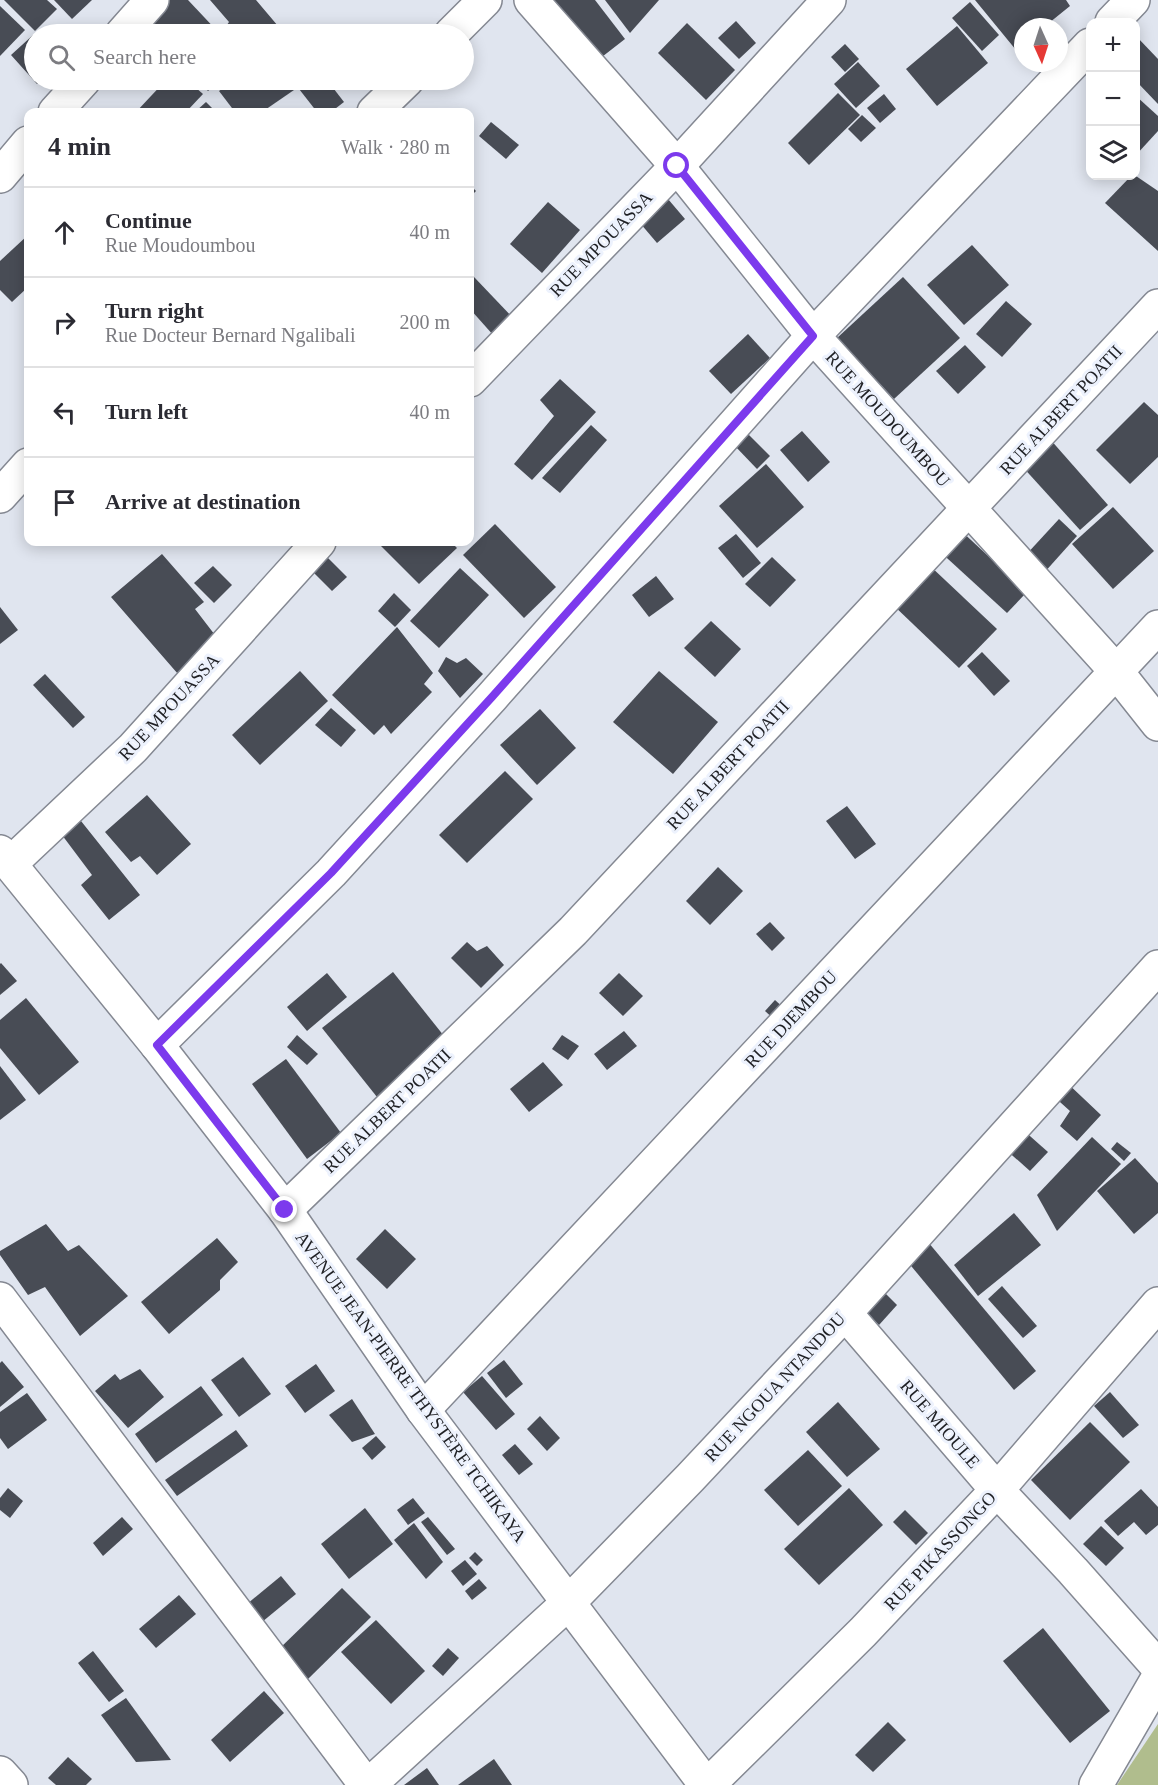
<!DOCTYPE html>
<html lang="en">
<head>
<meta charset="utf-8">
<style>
  :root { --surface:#fff; --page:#f2f2f3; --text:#2b2b33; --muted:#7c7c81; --line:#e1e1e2 }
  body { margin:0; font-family:Georgia,serif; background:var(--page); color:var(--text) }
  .controls { position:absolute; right:18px; top:18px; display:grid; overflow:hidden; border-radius:12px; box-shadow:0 3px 15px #0003 }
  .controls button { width:54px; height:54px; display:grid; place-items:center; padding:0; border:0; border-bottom:2px solid var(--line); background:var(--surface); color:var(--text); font:30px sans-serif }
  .compass { position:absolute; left:1014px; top:18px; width:54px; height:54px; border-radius:50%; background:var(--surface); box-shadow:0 3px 15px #0003; rotate:177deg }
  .stop { position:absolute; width:18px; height:18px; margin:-14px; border:4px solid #7c3aed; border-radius:50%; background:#fff }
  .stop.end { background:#7c3aed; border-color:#fff; box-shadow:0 2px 6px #0008 }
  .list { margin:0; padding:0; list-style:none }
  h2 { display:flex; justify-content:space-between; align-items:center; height:78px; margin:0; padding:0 24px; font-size:26px }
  h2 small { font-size:20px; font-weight:400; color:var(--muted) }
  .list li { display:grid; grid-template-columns:39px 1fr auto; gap:18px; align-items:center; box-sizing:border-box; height:90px; padding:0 24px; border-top:2px solid var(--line) }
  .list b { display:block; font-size:22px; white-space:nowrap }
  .list p { margin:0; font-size:20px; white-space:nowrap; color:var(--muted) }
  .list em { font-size:20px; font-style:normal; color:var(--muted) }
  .icon { flex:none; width:33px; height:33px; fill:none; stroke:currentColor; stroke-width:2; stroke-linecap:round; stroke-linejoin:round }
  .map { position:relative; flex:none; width:1158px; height:1785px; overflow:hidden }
  .search { position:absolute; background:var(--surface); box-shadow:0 3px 15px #0003; left:24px; top:24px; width:450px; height:66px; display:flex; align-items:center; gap:15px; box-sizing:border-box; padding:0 21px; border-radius:33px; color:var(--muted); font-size:22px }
  .panel { position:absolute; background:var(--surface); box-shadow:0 3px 15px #0003; left:24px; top:108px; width:450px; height:438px; border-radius:12px }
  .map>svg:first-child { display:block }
  .green { fill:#b0bd8d }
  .building { fill:#484c55 }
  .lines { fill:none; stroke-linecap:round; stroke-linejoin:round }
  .minor-casing { stroke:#848892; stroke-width:36 }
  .minor { stroke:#fff; stroke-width:33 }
  .route { stroke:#7c3aed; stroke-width:8 }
  .labels { text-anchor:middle; stroke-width:6; stroke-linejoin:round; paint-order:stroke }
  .street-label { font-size:18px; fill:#1f2024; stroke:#edf2fd }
</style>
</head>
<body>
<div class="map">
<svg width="1158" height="1785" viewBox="0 0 1158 1785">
  <rect width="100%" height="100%" fill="#e0e5ef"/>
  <!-- green -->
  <polygon class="green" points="1158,1724 1158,1785 1117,1785"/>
  <!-- building -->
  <g class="building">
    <polygon points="4,0 47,0 57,9 35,31"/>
    <polygon points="54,0 92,0 72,19"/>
    <polygon points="170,0 188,0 220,34 154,34 144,24"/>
    <polygon points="210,0 256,0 278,26 267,34 229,34 224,29 229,22"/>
    <polygon points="550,0 595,0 625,39 598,60"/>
    <polygon points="605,0 659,0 630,33"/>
    <polygon points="975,0 1066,0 1070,6 1044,27 1023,27 1023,44 1016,50"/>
    <polygon points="970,2 999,35 982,51 952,18"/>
    <polygon points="0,6 25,30 0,56"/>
    <polygon points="736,21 756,43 739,59 718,38"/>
    <polygon points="687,23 735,70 706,100 658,53"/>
    <polygon points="957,26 988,63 937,106 906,69"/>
    <polygon points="33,35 34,80 43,80 37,84 11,55"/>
    <polygon points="1137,37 1158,59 1158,104 1136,81"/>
    <polygon points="845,44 859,59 845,72 831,57"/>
    <polygon points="858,62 880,86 856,108 834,84"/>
    <polygon points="166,80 187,80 203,94 186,112 136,112"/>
    <polygon points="197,80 221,80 208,91"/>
    <polygon points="235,80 287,80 294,90 262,112 235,112 219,91"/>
    <polygon points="292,80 327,80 344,102 331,112 317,112"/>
    <polygon points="838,93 860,115 809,165 788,143"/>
    <polygon points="884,94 896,109 880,123 867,108"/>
    <polygon points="1136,96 1158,116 1158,131 1136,155"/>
    <polygon points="206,102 216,112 195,112"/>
    <polygon points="862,115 876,128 861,142 848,129"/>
    <polygon points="491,122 519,145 506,159 479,136"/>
    <polygon points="1131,176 1136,176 1158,191 1158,251 1105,203"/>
    <polygon points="470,185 476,191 470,197"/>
    <polygon points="668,199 685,219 657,243 640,223"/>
    <polygon points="548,202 580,230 542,273 510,244"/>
    <polygon points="28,235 28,287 12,302 0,290 0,261"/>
    <polygon points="972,245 1009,285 964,325 927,285"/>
    <polygon points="474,277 513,318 494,336 470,309 470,281"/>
    <polygon points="903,277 960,338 894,399 837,338"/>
    <polygon points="1006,301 1032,324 1002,357 976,334"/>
    <polygon points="748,334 770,358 731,394 709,371"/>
    <polygon points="965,345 986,367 958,394 936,371"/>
    <polygon points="560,379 596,412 532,480 514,464 554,416 540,400"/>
    <polygon points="1144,402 1158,415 1158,457 1130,484 1096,450"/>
    <polygon points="591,425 607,440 560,493 542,478"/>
    <polygon points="802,431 830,462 808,482 780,450"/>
    <polygon points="747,433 770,456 757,469 734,445"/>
    <polygon points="1049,438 1108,505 1080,530 1020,464"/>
    <polygon points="766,464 804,507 757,548 719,506"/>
    <polygon points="1113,507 1154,551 1113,589 1072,544"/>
    <polygon points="1059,519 1077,536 1043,574 1024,557"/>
    <polygon points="495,524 556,587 524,618 463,555"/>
    <polygon points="957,527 1027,592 1007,613 936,548"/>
    <polygon points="736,534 761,563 743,578 718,548"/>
    <polygon points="377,542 451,542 457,548 419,584"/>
    <polygon points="162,554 204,602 195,609 218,639 178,674 111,597"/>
    <polygon points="325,555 347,577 332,591 310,569"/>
    <polygon points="772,557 796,580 770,607 745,584"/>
    <polygon points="928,564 997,629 959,668 891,603"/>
    <polygon points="213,566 232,585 214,603 194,583"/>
    <polygon points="460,568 489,595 439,648 410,621"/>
    <polygon points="656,576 674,599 649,617 632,595"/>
    <polygon points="394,593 411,610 395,627 378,611"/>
    <polygon points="0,607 18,630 0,644"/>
    <polygon points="711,621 741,649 715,677 684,648"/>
    <polygon points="397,627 433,673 424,684 432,692 391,734 384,725 374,735 332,695"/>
    <polygon points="982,652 1010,681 994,696 967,666"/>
    <polygon points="446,657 457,663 466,658 483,674 460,698 438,671"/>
    <polygon points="300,671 328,701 260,765 232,735"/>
    <polygon points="659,671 718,722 673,774 613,722"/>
    <polygon points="45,674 85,717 73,728 33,685"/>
    <polygon points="331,708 356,730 341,747 315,725"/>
    <polygon points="540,709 576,748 537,785 500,745"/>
    <polygon points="505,771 533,799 467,863 439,835"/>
    <polygon points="147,795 191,844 157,875 140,856 131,862 105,832"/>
    <polygon points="847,806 876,844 855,859 826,821"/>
    <polygon points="81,821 140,895 109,920 81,885 92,875 62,835"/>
    <polygon points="718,867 743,891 710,925 686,901"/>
    <polygon points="770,922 785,938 772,951 756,934"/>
    <polygon points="467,942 477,951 487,946 504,965 481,988 451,958"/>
    <polygon points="1,963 17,981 0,995 0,964"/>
    <polygon points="393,972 448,1041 377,1097 322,1028"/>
    <polygon points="327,973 347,997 307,1031 287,1007"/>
    <polygon points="619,973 643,996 623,1016 599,993"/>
    <polygon points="26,998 79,1062 39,1095 0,1048 0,1020"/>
    <polygon points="775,1000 786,1010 776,1021 765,1011"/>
    <polygon points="624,1031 637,1046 607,1070 594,1054"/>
    <polygon points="297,1035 318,1054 307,1065 287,1047"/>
    <polygon points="562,1035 579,1046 568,1060 552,1049"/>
    <polygon points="286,1059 341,1133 307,1159 252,1084"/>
    <polygon points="543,1062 563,1085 529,1112 510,1089"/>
    <polygon points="0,1066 26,1100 0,1120"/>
    <polygon points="1064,1080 1101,1115 1077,1141 1060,1126 1070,1111 1051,1094"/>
    <polygon points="1022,1129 1048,1152 1030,1171 1004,1148"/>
    <polygon points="1092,1137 1121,1164 1057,1231 1037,1195"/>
    <polygon points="1117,1142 1131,1153 1124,1161 1111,1149"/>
    <polygon points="1135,1158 1158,1183 1158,1213 1134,1234 1097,1191"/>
    <polygon points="1014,1213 1041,1245 978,1296 954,1265"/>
    <polygon points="46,1224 68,1251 79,1245 128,1296 80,1336 45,1287 28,1295 0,1255 0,1251"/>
    <polygon points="385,1229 416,1259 387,1289 356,1259"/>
    <polygon points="217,1238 238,1262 220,1280 220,1290 169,1334 141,1302"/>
    <polygon points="928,1242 1036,1371 1014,1390 907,1261"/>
    <polygon points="1002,1286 1037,1326 1023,1338 988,1299"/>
    <polygon points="884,1292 897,1305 879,1325 865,1312"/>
    <polygon points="243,1357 271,1394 239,1417 211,1380"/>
    <polygon points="504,1360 523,1384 506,1398 487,1373"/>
    <polygon points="2,1361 24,1387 0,1407 0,1363"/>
    <polygon points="316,1364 335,1391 305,1413 285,1386"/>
    <polygon points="140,1369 164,1397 128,1428 95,1391 115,1374 120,1380"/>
    <polygon points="482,1376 515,1414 496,1430 463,1392"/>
    <polygon points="201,1386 223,1415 156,1463 135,1434"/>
    <polygon points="1110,1392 1139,1425 1123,1438 1094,1406"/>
    <polygon points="27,1393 47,1420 8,1449 0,1438 0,1412"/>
    <polygon points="352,1399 375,1434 352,1442 329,1415"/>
    <polygon points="838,1402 880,1449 847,1477 806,1432"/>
    <polygon points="540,1416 560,1438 547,1451 527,1429"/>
    <polygon points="1090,1422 1130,1462 1070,1520 1031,1480"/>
    <polygon points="236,1430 248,1446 177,1496 165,1480"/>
    <polygon points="376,1436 386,1447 372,1460 362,1448"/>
    <polygon points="515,1444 533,1464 519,1475 502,1455"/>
    <polygon points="808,1450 842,1486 798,1526 764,1490"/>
    <polygon points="8,1488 23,1501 10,1518 0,1510 0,1498"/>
    <polygon points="849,1488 883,1525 819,1585 784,1549"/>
    <polygon points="1141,1489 1158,1507 1158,1525 1146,1535 1134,1522 1118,1536 1104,1521"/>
    <polygon points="413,1498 425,1513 408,1525 397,1510"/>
    <polygon points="365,1508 393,1544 349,1579 321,1544"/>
    <polygon points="905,1510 928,1533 916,1545 893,1522"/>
    <polygon points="122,1517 133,1529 103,1556 93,1543"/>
    <polygon points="428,1517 455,1549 447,1555 421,1522"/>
    <polygon points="414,1523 443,1562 426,1579 394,1540"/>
    <polygon points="1101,1526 1124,1548 1106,1566 1083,1544"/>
    <polygon points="475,1552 483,1560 477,1566 469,1558"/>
    <polygon points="465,1560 477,1574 463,1586 451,1571"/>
    <polygon points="281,1576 296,1594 262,1622 247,1604"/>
    <polygon points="479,1579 487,1588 472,1600 465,1591"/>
    <polygon points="342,1588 371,1617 308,1679 279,1649"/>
    <polygon points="179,1595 196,1614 156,1648 139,1629"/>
    <polygon points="376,1620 425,1671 391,1704 341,1652"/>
    <polygon points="1043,1628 1110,1711 1070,1743 1003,1661"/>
    <polygon points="448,1648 459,1658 443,1676 432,1666"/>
    <polygon points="93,1651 124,1691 109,1702 78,1663"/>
    <polygon points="264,1691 284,1713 230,1762 211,1740"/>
    <polygon points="126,1698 171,1760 136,1762 101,1715"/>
    <polygon points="888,1722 906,1740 873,1772 855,1755"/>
    <polygon points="68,1757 92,1779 86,1785 56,1785 48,1778"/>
    <polygon points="494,1759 512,1785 458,1785"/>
    <polygon points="427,1768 439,1785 404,1785"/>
  </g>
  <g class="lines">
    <!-- minor casing -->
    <g class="minor-casing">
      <g id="minor">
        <polyline points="531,0 677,166 813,336 1116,671 1158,724"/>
        <polyline points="1112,22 1133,0"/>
        <polyline points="122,34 152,0"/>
        <polyline points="451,34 485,0"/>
        <polyline points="55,112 84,80"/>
        <polyline points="374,112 407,80"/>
        <polyline points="0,176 28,143"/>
        <polyline points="470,380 677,166 829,0"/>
        <polyline points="0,496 28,465"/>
        <polyline points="0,852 157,1045 285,1210 423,1410 706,1785"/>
        <polyline points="10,864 133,748 319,542"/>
        <polyline points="157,1045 331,873 492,697 813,336 1090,45"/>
        <polyline points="285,1210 573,931 1158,306"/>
        <polyline points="0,1299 366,1785"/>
        <polyline points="845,1313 997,1490 1073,1571 1158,1667"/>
        <polyline points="423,1410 1158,627"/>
        <polyline points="0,1773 11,1785"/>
        <polyline points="369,1785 568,1603 690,1478 845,1313 1158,967"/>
        <polyline points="708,1785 863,1632 997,1490 1158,1304"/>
        <polyline points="1096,1785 1158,1678"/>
      </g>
    </g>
    <!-- minor -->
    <use href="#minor" class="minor"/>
  </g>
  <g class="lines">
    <!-- route -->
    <polyline class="route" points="285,1210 157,1045 331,873 492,697 813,336 677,166"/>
  </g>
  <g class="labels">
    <!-- street labels -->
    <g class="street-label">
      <text transform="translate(601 244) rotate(-46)" y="6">RUE MPOUASSA</text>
      <text transform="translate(1061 410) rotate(-47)" y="6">RUE ALBERT POATII</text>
      <text transform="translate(888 419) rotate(48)" y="6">RUE MOUDOUMBOU</text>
      <text transform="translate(169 707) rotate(-47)" y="6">RUE MPOUASSA</text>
      <text transform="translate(728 765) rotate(-47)" y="6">RUE ALBERT POATII</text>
      <text transform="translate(791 1019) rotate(-47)" y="6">RUE DJEMBOU</text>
      <text transform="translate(387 1111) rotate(-44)" y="6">RUE ALBERT POATII</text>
      <text transform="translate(411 1387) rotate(54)" y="6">AVENUE JEAN-PIERRE THYSTÈRE TCHIKAYA</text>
      <text transform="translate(775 1387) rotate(-47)" y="6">RUE NGOUA NTANDOU</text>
      <text transform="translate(940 1424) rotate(49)" y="6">RUE MIOULE</text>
      <text transform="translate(940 1551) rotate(-47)" y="6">RUE PIKASSONGO</text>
    </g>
  </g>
</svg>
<div class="controls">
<button>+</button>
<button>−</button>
<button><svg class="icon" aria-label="layers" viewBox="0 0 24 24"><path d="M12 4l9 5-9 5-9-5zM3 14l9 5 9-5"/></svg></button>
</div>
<svg class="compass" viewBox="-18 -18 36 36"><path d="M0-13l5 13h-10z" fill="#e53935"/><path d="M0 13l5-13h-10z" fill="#7c7c81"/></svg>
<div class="stop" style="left:677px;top:166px"></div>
<div class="stop end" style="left:285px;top:1210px"></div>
<div class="search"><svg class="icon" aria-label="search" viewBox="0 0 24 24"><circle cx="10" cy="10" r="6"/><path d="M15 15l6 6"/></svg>Search here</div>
<section class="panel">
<h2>4 min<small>Walk · 280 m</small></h2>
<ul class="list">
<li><svg class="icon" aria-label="ahead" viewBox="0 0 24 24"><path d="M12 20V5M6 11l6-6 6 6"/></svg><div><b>Continue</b><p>Rue Moudoumbou</p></div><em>40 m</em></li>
<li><svg class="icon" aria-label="right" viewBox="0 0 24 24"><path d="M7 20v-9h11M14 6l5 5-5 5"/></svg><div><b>Turn right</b><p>Rue Docteur Bernard Ngalibali</p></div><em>200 m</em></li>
<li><svg class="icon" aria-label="left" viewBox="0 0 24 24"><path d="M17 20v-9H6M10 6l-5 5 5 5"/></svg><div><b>Turn left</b></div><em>40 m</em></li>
<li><svg class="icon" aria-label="arrive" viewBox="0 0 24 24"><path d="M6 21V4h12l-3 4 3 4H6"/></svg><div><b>Arrive at destination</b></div></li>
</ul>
</section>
</div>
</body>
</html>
